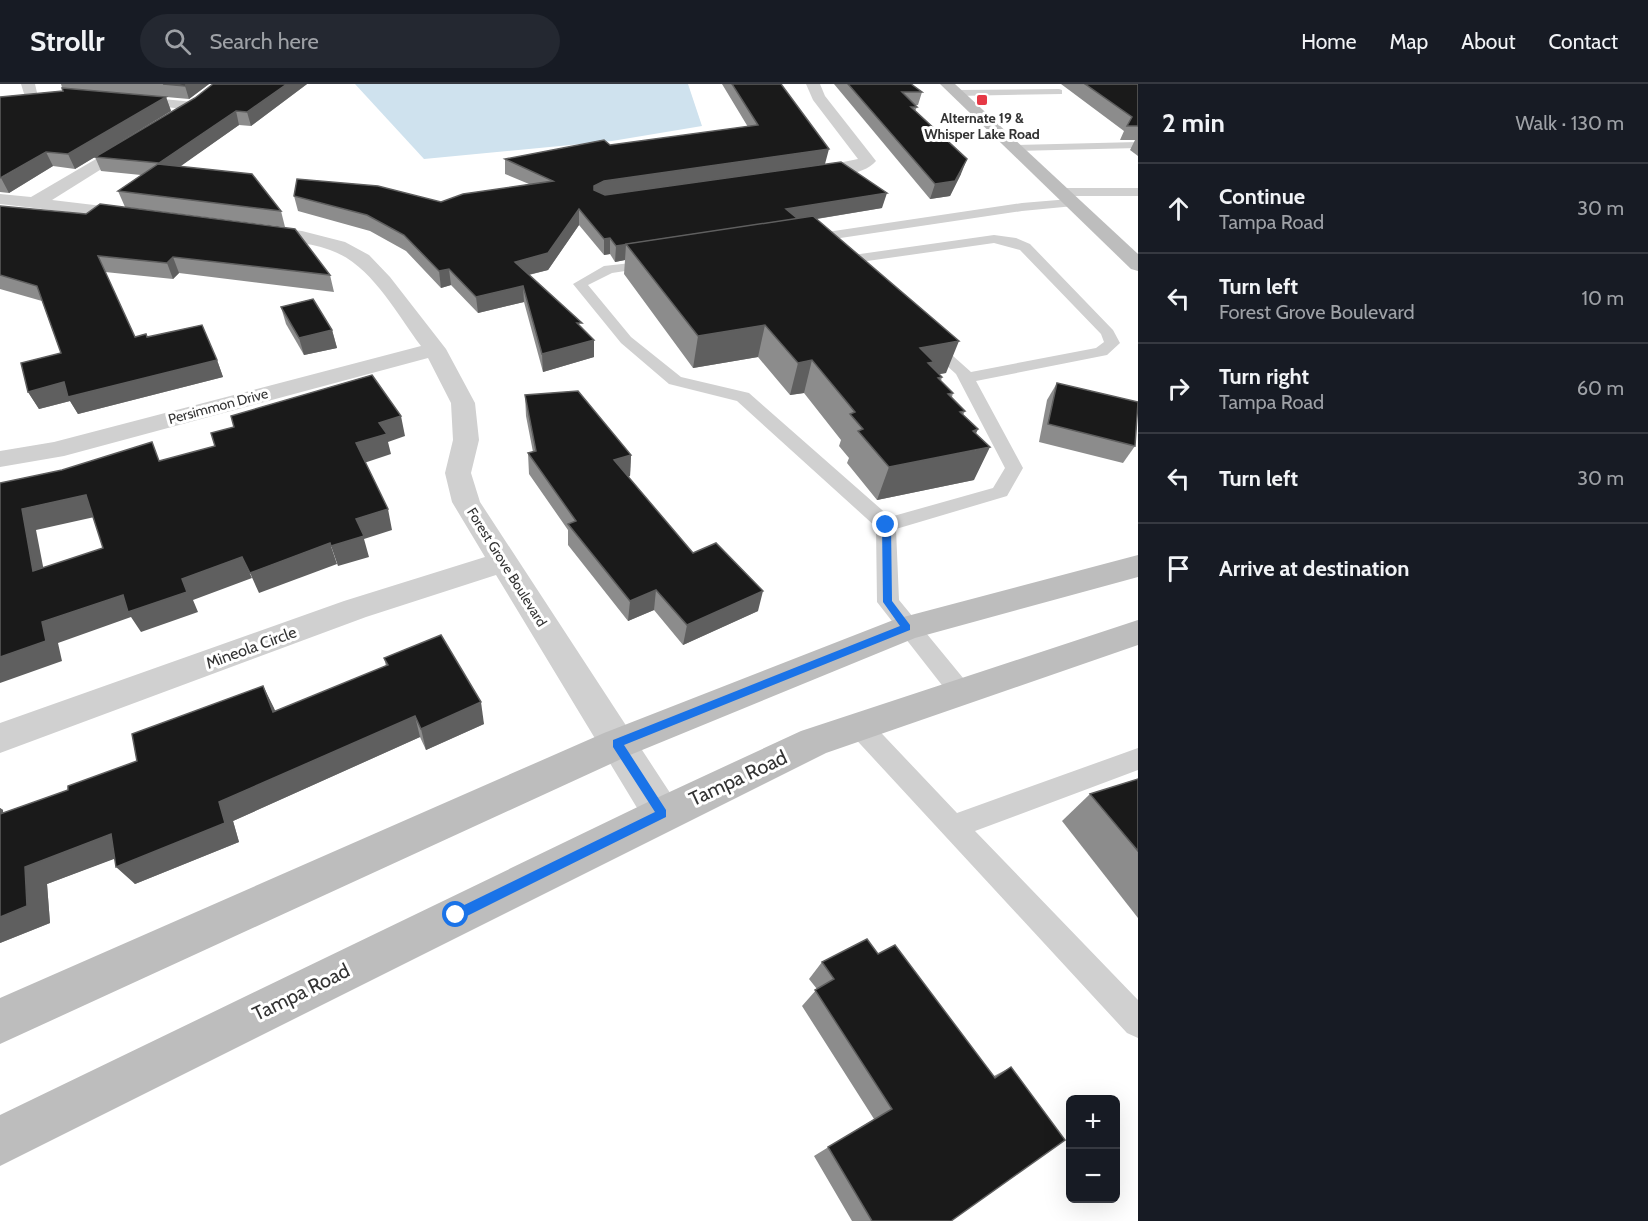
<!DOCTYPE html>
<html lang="en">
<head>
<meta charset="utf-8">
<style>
  :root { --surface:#171b24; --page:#242831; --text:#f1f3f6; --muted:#9ea1a6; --line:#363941 }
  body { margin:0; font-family:Cabin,sans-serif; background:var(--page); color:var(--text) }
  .controls { position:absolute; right:18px; bottom:18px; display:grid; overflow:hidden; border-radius:9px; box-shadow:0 6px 24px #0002 }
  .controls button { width:54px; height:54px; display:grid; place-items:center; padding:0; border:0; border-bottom:2px solid var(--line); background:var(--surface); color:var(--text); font:30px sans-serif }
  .stop { position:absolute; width:18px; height:18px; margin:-14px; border:4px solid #1a73e8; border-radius:50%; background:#fff }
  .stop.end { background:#1a73e8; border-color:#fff; box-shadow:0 2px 6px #0008 }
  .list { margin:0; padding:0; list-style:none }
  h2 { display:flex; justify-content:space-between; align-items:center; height:78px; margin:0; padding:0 24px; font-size:26px }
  h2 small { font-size:20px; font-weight:400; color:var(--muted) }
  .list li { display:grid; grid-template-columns:39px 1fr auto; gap:18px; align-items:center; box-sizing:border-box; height:90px; padding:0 24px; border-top:2px solid var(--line) }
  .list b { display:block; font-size:22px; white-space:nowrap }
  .list p { margin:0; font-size:20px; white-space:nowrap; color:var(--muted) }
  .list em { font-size:20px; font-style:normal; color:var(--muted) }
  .icon { flex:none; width:33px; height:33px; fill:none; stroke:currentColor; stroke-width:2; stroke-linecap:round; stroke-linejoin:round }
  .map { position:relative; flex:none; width:1138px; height:1137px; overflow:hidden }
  header { display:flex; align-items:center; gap:36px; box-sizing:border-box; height:84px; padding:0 30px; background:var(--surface); border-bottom:2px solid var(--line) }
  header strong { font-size:28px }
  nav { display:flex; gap:33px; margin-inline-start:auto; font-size:21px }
  .search { width:420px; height:54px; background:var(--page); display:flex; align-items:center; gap:15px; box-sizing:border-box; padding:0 21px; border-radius:33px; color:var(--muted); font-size:22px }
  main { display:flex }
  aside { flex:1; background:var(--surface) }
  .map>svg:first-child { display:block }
  .water { fill:#cfe2ee }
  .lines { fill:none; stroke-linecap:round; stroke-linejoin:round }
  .service { fill:#d0d0d0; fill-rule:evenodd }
  .minor { fill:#d0d0d0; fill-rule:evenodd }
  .secondary { fill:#bdbdbd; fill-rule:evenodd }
  .wall { fill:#8c8c8c }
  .shaded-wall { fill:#5f5f5f }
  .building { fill:#1a1a1a; stroke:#5f5f5f; stroke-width:1.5; fill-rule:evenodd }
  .route { fill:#1a73e8 }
  .poi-dot { fill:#e63946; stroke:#fff; stroke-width:2 }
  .labels { text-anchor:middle; stroke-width:6; stroke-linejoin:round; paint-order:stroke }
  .far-poi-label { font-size:14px; font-weight:bold; fill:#333; stroke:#fff }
  .far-street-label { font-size:14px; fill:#333; stroke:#fff }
  .street-label { font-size:16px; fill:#333; stroke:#fff }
  .near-street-label { font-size:20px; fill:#333; stroke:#fff }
</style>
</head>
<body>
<header>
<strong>Strollr</strong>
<div class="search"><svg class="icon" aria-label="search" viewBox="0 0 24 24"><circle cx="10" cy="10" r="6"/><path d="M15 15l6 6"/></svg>Search here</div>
<nav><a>Home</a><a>Map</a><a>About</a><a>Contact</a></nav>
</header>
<main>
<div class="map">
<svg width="1138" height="1137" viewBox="0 0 1138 1137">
  <rect width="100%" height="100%" fill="#fff"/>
  <!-- water -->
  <polygon class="water" points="355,0 688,0 702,42 612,57 424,75"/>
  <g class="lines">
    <!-- service -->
    <g class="service">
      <polygon points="1059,5 1062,6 1062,10 956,12 951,9 956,6"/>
      <polygon points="1138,58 1138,64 1013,67 1008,64 1013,61"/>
      <polygon points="1138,104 1138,112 1059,112 1053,108 1059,104"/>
      <polygon points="1070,115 1074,116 1074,122 1022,127 807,159 801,155 807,151 1022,119"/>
      <polygon points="994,151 1016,154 1030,160 1113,246 1120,259 1107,271 976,297 1023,384 1007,412 896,445 899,516 968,600 972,607 968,614 960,616 952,614 877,518 876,443 737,317 669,300 621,259 573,200 604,182 658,176 658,182 612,189 588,201 631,253 681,293 749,309 890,433 993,404 1005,384 956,290 924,261 921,258 924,255 934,255 971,288 1096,264 1104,258 1101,250 1020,166 994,159 839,181 832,177 839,173"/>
      <polygon points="859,632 868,635 957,729 1138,664 1138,686 975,747 1138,916 1138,954 1127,949 850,649 847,642 850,635"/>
    </g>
    <!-- minor -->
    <g class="minor">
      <polygon points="21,0 35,0 38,13 36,16 26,16"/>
      <path d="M806 0H820L825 12 876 77C863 93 825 93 805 96L799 95 797 91 799 87 858 75 813 16Z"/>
      <polygon points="124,11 193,18 200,22 193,26 119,18 117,15"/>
      <polygon points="137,51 143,53 145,56 143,59 52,116 136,126 142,127 145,131 142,135 136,136 0,120 0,110 31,113"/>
      <path d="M255 141 302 147 345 158 369 171 390 193 446 265 475 319 479 356 471 389 480 418 676 718 681 730 676 742 662 747 648 742 496 491 366 533 0 669V639L344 517 485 473 452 418 445 389 453 356 451 319 428 274 64 372 0 383V367L54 358 421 262C396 229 371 180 330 166 304 156 275 158 248 151L246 147Z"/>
    </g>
    <!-- secondary -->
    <g class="secondary">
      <polygon points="940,0 955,0 1138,170 1138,187 1131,185"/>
      <polygon points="1138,471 1138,493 915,554 630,671 0,960 0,914 604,649 896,535"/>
      <polygon points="1138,536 1138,561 826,669 0,1082 0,1031 648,718 801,647"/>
    </g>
  </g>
  <!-- wall -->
  <g class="wall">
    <polygon points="61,0 209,0 189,15 166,13 171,27 75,85 53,82 9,109 0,108 0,13 63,7"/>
    <polygon points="213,0 307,0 251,42 239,41 180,82 281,127 285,143 125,123 118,107 141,91 101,87 95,73 195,14"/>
    <polygon points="722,0 781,0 825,80 747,91 882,124 817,135 946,289 939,290 942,293 941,297 953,309 952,313 965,327 963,331 978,345 976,349 974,396 877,416 847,379 849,374 839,362 841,356 804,309 790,311 758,273 693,284 624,190 625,176 615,178 610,170 604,171 579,141 548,186 529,191 594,256 594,273 543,288 524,218 478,229 451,201 441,204 406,167 370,147 298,127 294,112 441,118 529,100 505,90 505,75 748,43"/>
    <polygon points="834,0 911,0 922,8 918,21 915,21 917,23 915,27 961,90 950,112 930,115"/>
    <polygon points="1061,0 1138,0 1138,72 1130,66 1135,56 1120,56 1124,47"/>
    <polygon points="0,122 330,191 334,208 179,189 173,195 105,188 135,253 147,253 217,276 223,293 78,330 70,317 39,325 28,308 61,269 42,217 0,205"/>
    <polygon points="281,223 332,246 337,264 304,271 286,240"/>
    <polygon points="1057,299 1135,362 1123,379 1039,358 1047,316"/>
    <polygon points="525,311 631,371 630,392 628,393 693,469 758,527 683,561 654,526 628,537 568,461 568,446 529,390 528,369 533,368 526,332"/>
    <polygon points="384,574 484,640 426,666 420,653 233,737 239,758 135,800 115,774 47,800 50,839 0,859 0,724 3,726 3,729 68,706 137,677 263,602 275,627 386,582"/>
    <polygon points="1138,695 1138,834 1062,737 1090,710"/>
    <polygon points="878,870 994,992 1011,983 951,1137 852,1137 814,1072 874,1035 802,922 817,905 809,895 822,878"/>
  </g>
  <!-- shaded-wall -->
  <g class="shaded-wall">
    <polygon points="187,0 209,0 189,15 185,2"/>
    <polygon points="287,0 307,0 251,42 247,28"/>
    <polygon points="166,13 171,27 75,85 68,70"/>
    <polygon points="236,27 239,41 164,94 159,79"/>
    <polygon points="829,65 825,80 604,112 594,117 594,102 604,97"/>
    <polygon points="46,68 53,82 9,109 1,94"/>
    <polygon points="967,75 961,90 950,112 930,115 935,100"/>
    <polygon points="887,109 882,124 797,138 786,125"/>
    <polygon points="579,125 579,141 548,186 515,194 515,178"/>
    <polygon points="610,154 610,170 604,171 604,155"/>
    <polygon points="626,160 625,176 615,178 616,162"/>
    <polygon points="173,173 179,189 173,195 167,179"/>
    <polygon points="449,185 451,201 441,204 439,187"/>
    <polygon points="523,202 524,218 478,229 476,213"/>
    <polygon points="765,241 758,273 693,284 698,252"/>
    <polygon points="332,246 337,264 304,271 299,254"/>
    <polygon points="594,256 594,273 543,288 542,270"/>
    <polygon points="959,257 946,289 928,292 920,264"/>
    <polygon points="217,276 223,293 78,330 70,317 39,325 28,308 64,298"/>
    <polygon points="812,276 804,309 790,311 798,279"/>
    <polygon points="401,332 405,352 388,358 391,370 361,380 356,359 379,339"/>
    <polygon points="978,345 967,368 990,363 974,396 877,416 889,383"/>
    <polygon points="631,371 630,392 613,397 614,376"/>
    <polygon points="86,411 99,432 36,446 48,508 33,487 22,425"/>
    <polygon points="388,425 392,446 364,455 369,473 338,482 331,462 356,435"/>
    <polygon points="330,459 337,480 259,509 250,489"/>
    <polygon points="242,473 252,494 193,516 198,528 141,548 131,533 58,559 62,577 0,599 0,573 42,538 123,511 182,495"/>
    <polygon points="656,506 654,526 628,537 630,517"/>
    <polygon points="763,507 758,527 683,561 687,541"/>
    <polygon points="263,602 274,624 284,649 273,628"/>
    <polygon points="481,618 484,640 426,666 421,645"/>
    <polygon points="415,632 420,653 233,737 239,758 135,800 116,783 219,718"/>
    <polygon points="0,724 3,726 4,756 0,753"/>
    <polygon points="111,750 130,769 47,800 50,839 0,859 0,833 25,783"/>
  </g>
  <!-- building -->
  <g class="building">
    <polygon points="163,0 187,0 185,2"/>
    <polygon points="213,0 287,0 247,28 236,27 159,79 95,73 195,14"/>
    <polygon points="732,0 781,0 829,65 604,97 594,102 594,106 605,111 841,78 887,109 786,125 798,135 616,162 610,154 604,155 579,125 548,169 515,178 582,239 577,239 594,256 542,270 523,202 476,213 449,185 439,187 404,151 367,131 294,112 297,95 378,102 441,118 463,110 553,97 505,75 604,56 610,61 758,41"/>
    <polygon points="848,0 911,0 922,8 902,8 917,23 911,23 967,75 955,97 935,100"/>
    <polygon points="1085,0 1138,0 1138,42 1127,42 1132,33"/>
    <polygon points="62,4 166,13 68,70 46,68 0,94 0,13 63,7"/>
    <polygon points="158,80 252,90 281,127 118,107"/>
    <polygon points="100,120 295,145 330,191 173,173 167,179 98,172 135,253 146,250 147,253 202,241 217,276 68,313 64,298 28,308 21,279 61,269 37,202 0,191 0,122 86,130"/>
    <polygon points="813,132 959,257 920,264 934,278 928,279 942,293 938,294 953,309 948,310 965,327 960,328 978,345 973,347 990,363 889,383 858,347 863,345 850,330 855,328 812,276 798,279 765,241 698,252 626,160"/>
    <polygon points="313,215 332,246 299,254 281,223"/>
    <path d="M372 291 401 332 379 339 387 350 356 359 388 425 356 435 364 452 331 462 330 459 250 489 242 473 182 495 187 508 128 528 123 511 42 538 46 557 0 573V399L62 386 152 358 159 377 215 362 211 349 234 343 231 332ZM86 411 103 464 33 487 22 425Z"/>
    <polygon points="1057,299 1138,318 1135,362 1048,340"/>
    <polygon points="578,307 631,371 614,376 693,469 716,459 763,507 687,541 656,506 630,517 568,440 576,437 528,369 536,367 525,311"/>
    <polygon points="441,551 481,618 421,645 415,632 219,718 225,739 116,783 111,750 25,783 27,822 0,833 0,730 68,706 68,702 137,677 132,650 263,602 273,628 388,581 384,574"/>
    <polygon points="1138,695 1138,767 1090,710"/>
    <polygon points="867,855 878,870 895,861 995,994 1011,983 1065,1056 951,1137 872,1137 828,1063 892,1025 815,906 834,895 822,878"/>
  </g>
  <!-- route -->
  <polygon class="route" points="886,438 891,441 892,517 910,541 910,546 624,661 666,726 666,733 461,835 452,835 452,827 655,728 613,663 613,656 900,542 883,518 882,441"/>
  <!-- markers -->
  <rect class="poi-dot" x="976" y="10" width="12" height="12" rx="3"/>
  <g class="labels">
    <!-- far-poi labels -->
    <g class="far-poi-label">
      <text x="982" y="39">Alternate 19 &amp;<tspan x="982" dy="16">Whisper Lake Road</tspan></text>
    </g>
    <!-- far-street labels -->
    <g class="far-street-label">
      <text transform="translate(218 322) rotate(-15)" y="5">Persimmon Drive</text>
      <text transform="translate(507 483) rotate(58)" y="5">Forest Grove Boulevard</text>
    </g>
    <!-- street labels -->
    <g class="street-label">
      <text transform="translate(251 563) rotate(-20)" y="6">Mineola Circle</text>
    </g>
    <!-- near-street labels -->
    <g class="near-street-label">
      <text transform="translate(738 694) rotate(-25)" y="7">Tampa Road</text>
      <text transform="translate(301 908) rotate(-26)" y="7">Tampa Road</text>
    </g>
  </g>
</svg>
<div class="controls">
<button>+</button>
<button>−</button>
</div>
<div class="stop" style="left:456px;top:831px"></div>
<div class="stop end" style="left:886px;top:441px"></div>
</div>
<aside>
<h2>2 min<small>Walk · 130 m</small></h2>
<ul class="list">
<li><svg class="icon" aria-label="ahead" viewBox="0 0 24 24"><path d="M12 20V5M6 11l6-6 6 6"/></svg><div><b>Continue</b><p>Tampa Road</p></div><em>30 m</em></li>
<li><svg class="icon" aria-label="left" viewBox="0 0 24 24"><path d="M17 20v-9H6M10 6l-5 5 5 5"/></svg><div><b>Turn left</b><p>Forest Grove Boulevard</p></div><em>10 m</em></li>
<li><svg class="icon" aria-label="right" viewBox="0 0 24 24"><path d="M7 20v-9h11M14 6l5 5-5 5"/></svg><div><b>Turn right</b><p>Tampa Road</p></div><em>60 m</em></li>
<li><svg class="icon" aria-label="left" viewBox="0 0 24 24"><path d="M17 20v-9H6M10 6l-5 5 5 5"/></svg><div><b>Turn left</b></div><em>30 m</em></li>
<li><svg class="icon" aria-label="arrive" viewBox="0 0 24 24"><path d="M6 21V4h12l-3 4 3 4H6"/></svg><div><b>Arrive at destination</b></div></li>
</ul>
</aside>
</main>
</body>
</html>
